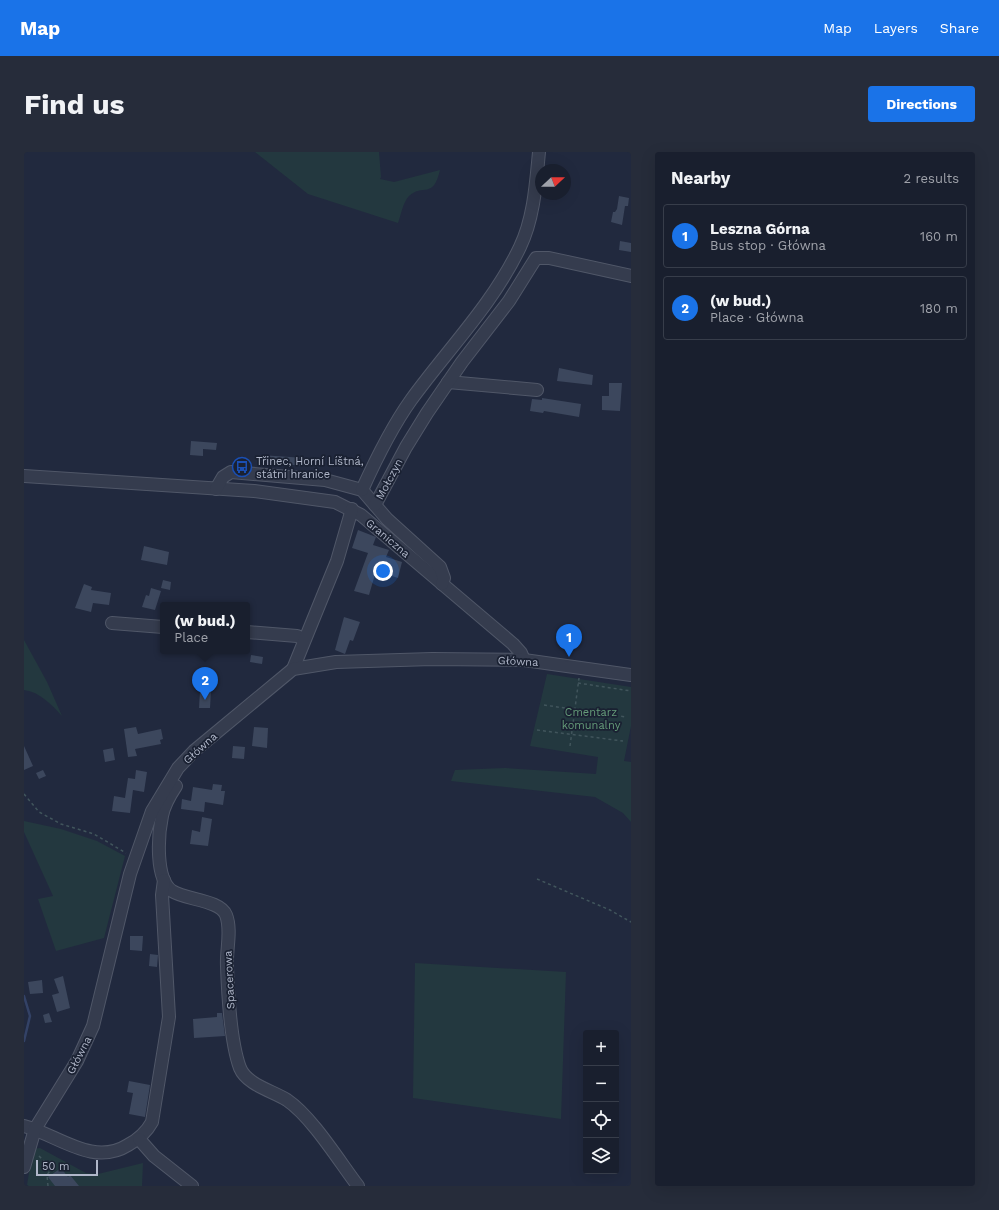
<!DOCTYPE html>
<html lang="en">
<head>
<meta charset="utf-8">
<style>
  :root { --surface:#191f2e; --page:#262c3a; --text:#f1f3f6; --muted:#9fa2aa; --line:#373d4a; --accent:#1a73e8 }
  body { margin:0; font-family:"Work Sans",sans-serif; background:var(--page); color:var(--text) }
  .controls { position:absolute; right:12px; bottom:12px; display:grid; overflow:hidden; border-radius:4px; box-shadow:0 4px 16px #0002 }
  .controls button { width:36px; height:36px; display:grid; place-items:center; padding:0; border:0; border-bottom:1px solid var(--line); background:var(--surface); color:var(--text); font:20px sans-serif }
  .compass { position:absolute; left:511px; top:12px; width:36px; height:36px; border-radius:50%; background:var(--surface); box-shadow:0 4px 16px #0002; rotate:68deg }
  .scale { position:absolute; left:12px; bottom:10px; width:62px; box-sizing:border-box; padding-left:4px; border:2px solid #b0b7c9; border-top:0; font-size:11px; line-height:14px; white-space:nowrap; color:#b0b7c9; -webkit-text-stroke:3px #1a2132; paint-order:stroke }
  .you { position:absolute; left:359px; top:419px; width:14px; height:14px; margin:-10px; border:3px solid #fff; border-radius:50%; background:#1a73e8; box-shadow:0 0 0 6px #1a73e833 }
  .badge { display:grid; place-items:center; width:26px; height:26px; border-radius:50%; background:var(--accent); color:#fff; font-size:13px; font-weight:700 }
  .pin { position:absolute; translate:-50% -33px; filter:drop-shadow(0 1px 2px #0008) }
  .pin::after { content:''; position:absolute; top:21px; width:14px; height:12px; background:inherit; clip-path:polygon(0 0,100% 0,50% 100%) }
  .popup { position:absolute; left:136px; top:450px; width:90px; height:52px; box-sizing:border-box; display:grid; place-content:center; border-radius:4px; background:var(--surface); filter:drop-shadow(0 1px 3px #0005); font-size:13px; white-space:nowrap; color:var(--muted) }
  .popup b { font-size:15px; color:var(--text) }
  .popup::after { content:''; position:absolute; left:50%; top:100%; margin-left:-8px; border:8px solid transparent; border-top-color:var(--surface) }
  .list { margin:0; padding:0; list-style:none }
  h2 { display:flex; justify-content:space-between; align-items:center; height:52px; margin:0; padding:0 16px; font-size:17px }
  h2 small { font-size:13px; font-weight:400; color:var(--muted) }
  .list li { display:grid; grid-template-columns:26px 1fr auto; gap:12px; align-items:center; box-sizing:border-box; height:64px; margin:0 8px 8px; padding:0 8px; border:1px solid var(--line); border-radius:4px }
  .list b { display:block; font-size:15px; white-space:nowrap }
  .list p { margin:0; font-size:13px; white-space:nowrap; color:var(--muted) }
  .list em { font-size:13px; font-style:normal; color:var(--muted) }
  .icon { flex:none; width:22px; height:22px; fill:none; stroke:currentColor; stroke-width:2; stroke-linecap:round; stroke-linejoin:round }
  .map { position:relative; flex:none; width:607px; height:1034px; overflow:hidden; border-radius:4px }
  header { display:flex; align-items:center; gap:24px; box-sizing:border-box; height:56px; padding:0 20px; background:var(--accent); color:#fff }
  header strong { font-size:19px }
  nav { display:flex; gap:22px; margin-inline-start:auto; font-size:14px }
  .intro { display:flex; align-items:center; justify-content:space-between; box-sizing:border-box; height:96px; padding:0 24px }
  h1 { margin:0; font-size:28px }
  .button { padding:10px 18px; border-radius:4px; background:var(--accent); color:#fff; font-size:14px; font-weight:700 }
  main { display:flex; gap:24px; padding:0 24px }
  aside { flex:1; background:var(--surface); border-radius:4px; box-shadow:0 4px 16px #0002 }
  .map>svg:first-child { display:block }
  .green { fill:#23383f }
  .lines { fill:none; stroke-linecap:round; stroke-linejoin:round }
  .stream { stroke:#334266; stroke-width:2.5 }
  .building { fill:#3c475d }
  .minor-casing { stroke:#505768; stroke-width:14 }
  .path { stroke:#41555c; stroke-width:1.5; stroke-dasharray:3 3; stroke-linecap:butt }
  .minor { stroke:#353c4e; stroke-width:12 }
  .labels { text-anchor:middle; stroke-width:3.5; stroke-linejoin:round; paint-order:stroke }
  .poi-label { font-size:11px; fill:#b0b7c9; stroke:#1a2132; text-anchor:start }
  .street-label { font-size:11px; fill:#b0b7c9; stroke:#1a2132 }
  .park-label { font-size:11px; fill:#659c79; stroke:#1a2132 }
</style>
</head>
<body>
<header>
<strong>Map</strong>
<nav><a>Map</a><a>Layers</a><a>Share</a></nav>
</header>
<div class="intro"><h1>Find us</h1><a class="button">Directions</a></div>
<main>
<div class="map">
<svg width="607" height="1034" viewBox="0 0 607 1034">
  <rect width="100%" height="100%" fill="#21293e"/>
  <!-- green -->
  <g class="green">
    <path d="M231 0H355L357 25 356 27 370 30 416 18C409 48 399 31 385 44 379 50 377 63 374 71L284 42Z"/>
    <path d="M0 488 23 530 38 564C28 553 16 540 0 538Z"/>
    <polygon points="523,522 607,535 607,574 600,609 607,610 607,670 599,661 571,645 427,629 431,618 481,616 572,622 574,605 506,594"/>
    <polygon points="0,669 37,677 73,689 101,704 80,786 32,799 14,747 29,744 0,680"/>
    <polygon points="391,811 542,820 537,967 389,946"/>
    <polygon points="16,996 62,1021 74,1022 119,1011 118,1034 5,1034 3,1033 9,997"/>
  </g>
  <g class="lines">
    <!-- stream -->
    <polyline class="stream" points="0,844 6,864 0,889"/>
  </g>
  <!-- building -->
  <g class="building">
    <polygon points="595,44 605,46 604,54 601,54 598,73 587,70 589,60 591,60 593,57"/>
    <polygon points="596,89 607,91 607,100 595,98"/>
    <polygon points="535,216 569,223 568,233 533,229"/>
    <polygon points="585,231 598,231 596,259 578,258 578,244 585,244"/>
    <polygon points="518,246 557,252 555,265 520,259 519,261 506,259 508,247 518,248"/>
    <polygon points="167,289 193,291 192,298 179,297 179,304 166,303"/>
    <polygon points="236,303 281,306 280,314 236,310"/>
    <polygon points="334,378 352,385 349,393 365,398 362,405 378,410 374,426 352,419 345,443 330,439 344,401 328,396"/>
    <polygon points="120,394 145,400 143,413 117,408"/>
    <polygon points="139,428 147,430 146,438 137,436"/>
    <polygon points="60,432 68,435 67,438 87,441 85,453 69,451 67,460 51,456"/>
    <polygon points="127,436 137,439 131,458 118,455 122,443 125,444"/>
    <polygon points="320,465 336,470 329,489 326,488 321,502 311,498"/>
    <polygon points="227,503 239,505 238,512 226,510"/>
    <polygon points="176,538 187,539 186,556 175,556"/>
    <polygon points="112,575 114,582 137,577 139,587 136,588 137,592 111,597 113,604 104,605 100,577"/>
    <polygon points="230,575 244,576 243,596 228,594"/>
    <polygon points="0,594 9,614 0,618"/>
    <polygon points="209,594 221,595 220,607 208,606"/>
    <polygon points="89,596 91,608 81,610 79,598"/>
    <polygon points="19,618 22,624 15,627 12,621"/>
    <polygon points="112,618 123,620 120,640 109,638 106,661 88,659 90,644 101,646 104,626 111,627"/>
    <polygon points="189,632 198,633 197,639 201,639 199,653 181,650 180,660 157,657 158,647 167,649 169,635 188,638"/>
    <polygon points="178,665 188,667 184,694 166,692 168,678 176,680"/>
    <polygon points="106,784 119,784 118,799 106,798"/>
    <polygon points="126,802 134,803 133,815 125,814"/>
    <polygon points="39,824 46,856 33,860 28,843 35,841 30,827"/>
    <polygon points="18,828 19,841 6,842 4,830"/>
    <polygon points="25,861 28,870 21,871 19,863"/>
    <polygon points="193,861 198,861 201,884 170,886 169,867 193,865"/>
    <polygon points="105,929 126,933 121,965 105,962 109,941 103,940"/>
    <polygon points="37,1016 44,1025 46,1023 55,1034 31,1034 24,1025"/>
  </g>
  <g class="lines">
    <!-- minor casing -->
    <g class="minor-casing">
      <g id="minor">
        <polyline points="424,230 513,238"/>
        <polyline points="0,324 230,339 311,350 337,363 489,492 497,501 500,508"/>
        <polyline points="192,337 199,325 207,320 301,328 338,338 363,367 416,415 420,426 418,432"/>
        <path d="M338 338C352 307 367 276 387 248 424 197 469 152 496 95 510 66 512 31 515 0"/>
        <polyline points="351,353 382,295 403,261 438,210 485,149 512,106 525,106 607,124"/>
        <polyline points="88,471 139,475"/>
        <polyline points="223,480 273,484 280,487"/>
        <polyline points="269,517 313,409 328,357"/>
        <path d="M152 634C146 643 140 653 138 664 134 683 131 727 148 739 162 748 196 748 202 763 208 778 202 798 203 814 204 843 206 889 216 916 223 933 249 939 263 948 288 965 315 1009 334 1034"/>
        <path d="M0 974C34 983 69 1015 104 993 115 987 122 981 128 970L145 865 138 743 140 728"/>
        <polyline points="115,987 130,1004 168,1034"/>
        <polyline points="0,1015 11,977 53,909 69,874 106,722 128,659 154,616 170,599 269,517 312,510 408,507 500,508 607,523"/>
      </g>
    </g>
    <!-- path -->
    <g class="path">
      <polyline points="554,531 607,539"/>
      <polyline points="520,553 602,565"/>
      <polyline points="513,578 599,589"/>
      <polyline points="546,594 555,526"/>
      <polyline points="0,642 15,660 37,672 70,682 102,701"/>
      <polyline points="513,727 586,758 607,770"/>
      <polyline points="15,1004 31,1020"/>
      <polyline points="24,1034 23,1023 28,1016"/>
    </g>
    <!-- minor -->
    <use href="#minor" class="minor"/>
  </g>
  <!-- icons -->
  <defs>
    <g id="bus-ring" transform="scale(1)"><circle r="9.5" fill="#1a2132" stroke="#1a4fb4" stroke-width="1.5"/><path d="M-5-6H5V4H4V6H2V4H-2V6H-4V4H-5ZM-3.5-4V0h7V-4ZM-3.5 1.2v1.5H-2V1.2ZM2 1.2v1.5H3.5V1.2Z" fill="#1a4fb4"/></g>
  </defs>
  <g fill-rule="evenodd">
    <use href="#bus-ring" x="218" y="315"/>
  </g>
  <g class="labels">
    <!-- poi labels -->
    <g class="poi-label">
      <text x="232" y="313">Třinec, Horní Líštná,<tspan x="232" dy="13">státní hranice</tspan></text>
    </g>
    <!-- street labels -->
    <g class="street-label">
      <text transform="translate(365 327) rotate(-62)" y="4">Mołczyn</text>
      <text transform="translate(364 386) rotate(40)" y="4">Graniczna</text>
      <text transform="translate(494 509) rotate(3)" y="4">Główna</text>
      <text transform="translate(176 596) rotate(-42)" y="4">Główna</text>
      <text transform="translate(205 828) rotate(-93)" y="4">Spacerowa</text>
      <text transform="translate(55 903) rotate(-63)" y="4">Główna</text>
    </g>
    <!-- park labels -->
    <g class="park-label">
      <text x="567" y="564">Cmentarz<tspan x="567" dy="13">komunalny</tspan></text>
    </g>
  </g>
</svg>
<div class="controls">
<button>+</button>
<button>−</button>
<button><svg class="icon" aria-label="locate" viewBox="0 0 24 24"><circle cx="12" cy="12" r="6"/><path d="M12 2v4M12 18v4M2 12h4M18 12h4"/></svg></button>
<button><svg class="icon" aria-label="layers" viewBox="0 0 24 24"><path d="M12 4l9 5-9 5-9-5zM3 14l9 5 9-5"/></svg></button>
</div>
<svg class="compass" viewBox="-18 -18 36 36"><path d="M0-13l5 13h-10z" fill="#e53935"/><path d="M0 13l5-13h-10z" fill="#9fa2aa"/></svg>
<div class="scale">50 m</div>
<div class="you"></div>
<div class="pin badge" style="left:545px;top:505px">1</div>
<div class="pin badge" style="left:181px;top:548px">2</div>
<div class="popup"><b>(w bud.)</b>Place</div>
</div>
<aside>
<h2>Nearby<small>2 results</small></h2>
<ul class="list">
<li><span class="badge">1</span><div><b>Leszna Górna</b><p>Bus stop · Główna</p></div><em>160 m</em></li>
<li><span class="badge">2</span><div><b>(w bud.)</b><p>Place · Główna</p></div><em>180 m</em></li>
</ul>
</aside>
</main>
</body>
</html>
